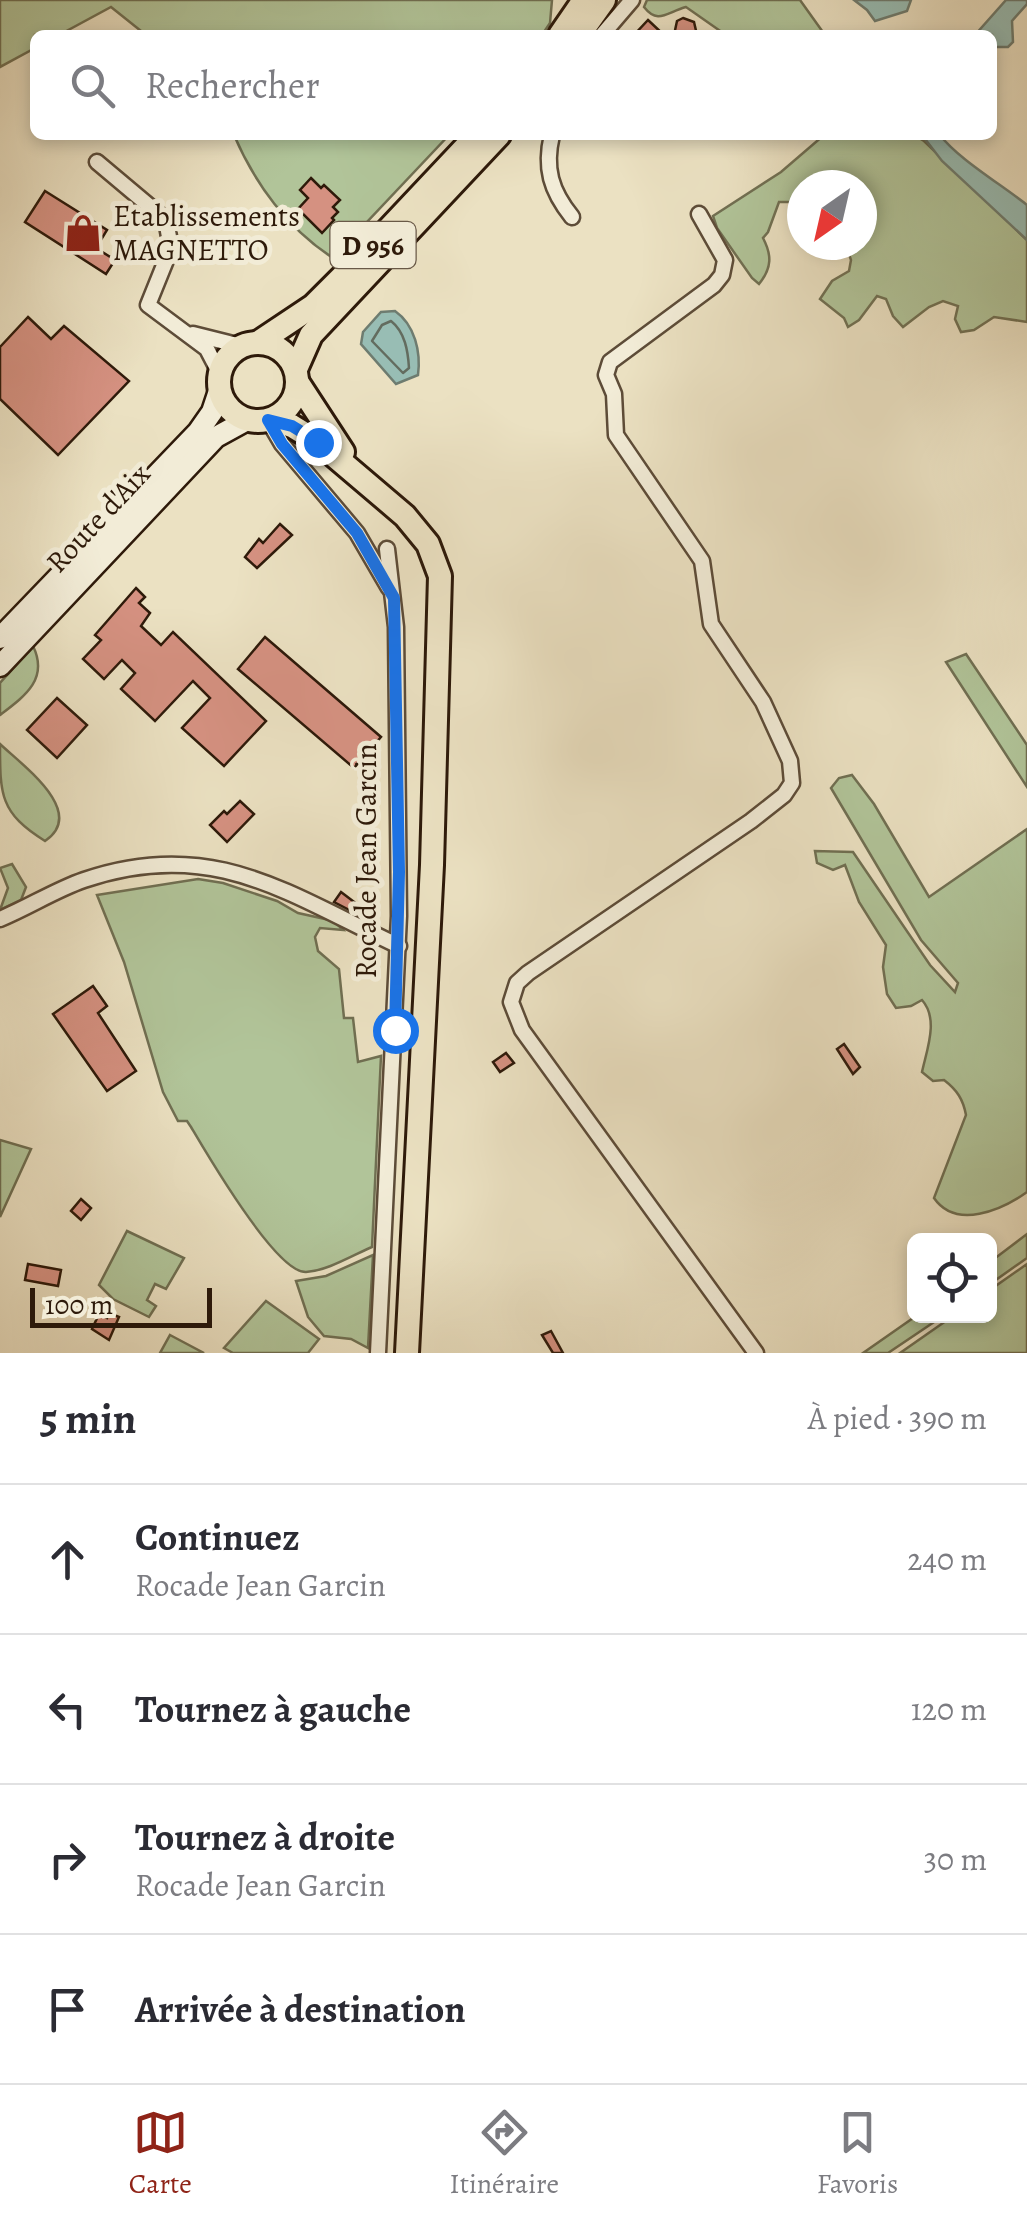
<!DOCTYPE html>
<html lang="fr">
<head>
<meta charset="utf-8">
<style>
  :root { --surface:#fff; --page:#f2f2f3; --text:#2b2b33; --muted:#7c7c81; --line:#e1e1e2; --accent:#8f2418 }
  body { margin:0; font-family:Alegreya,serif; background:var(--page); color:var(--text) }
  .controls { position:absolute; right:30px; bottom:30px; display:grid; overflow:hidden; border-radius:15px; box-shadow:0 5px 15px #0003 }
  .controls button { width:90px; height:90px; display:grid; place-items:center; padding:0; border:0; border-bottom:2px solid var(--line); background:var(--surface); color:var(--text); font:50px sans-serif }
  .compass { position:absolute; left:787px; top:170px; width:90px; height:90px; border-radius:50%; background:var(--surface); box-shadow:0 5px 15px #0003; rotate:214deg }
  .scale { position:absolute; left:30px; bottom:25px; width:182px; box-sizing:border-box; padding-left:10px; border:5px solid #2e1a0a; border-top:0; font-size:28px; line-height:35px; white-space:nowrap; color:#2e1a0a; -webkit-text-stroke:8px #f2ecd7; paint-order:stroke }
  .stop { position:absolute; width:30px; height:30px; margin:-22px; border:8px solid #1a73e8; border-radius:50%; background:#fff }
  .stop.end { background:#1a73e8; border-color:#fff; box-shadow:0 2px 10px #0008 }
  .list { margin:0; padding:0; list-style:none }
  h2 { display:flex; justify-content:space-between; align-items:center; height:130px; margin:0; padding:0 40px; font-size:42px }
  h2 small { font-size:32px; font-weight:400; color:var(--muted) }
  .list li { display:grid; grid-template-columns:65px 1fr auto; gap:30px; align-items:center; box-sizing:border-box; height:150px; padding:0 40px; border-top:2px solid var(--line) }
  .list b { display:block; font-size:38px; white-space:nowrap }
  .list p { margin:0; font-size:32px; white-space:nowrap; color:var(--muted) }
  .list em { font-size:32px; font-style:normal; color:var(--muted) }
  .icon { flex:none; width:55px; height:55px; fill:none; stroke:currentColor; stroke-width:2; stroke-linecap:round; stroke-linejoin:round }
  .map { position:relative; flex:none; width:1027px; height:1353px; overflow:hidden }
  .search { position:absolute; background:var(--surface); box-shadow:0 5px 15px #0003; left:30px; right:30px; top:30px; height:110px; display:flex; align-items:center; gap:25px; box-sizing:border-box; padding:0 35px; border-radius:15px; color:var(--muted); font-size:38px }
  .sheet { height:730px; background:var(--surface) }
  nav { display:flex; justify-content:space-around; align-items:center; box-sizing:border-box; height:140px; border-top:2px solid var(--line); background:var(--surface); font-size:28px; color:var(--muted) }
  nav a { display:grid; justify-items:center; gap:5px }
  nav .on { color:var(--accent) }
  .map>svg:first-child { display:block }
  .green { fill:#b1c499; stroke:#706f52; stroke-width:2.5 }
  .water { fill:#98bdb4; stroke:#6e7c70; stroke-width:2.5 }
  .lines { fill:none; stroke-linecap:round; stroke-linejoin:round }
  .shore { stroke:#636c5f; stroke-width:2.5 }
  .building { fill:#d59181; stroke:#2e1a0a; stroke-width:2.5 }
  .minor-casing { stroke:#5d4c38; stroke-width:19 }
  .secondary-casing { stroke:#2e1a0a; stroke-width:25 }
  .primary-casing { stroke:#2e1a0a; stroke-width:28 }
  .minor { stroke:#f2ecd7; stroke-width:14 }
  .secondary { stroke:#f2ecd7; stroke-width:20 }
  .primary { stroke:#ebe1c2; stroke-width:22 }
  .route { stroke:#1a73e8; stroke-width:12 }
  .labels { text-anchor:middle; stroke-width:10; stroke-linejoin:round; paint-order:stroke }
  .shield { fill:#f2ecd7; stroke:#695948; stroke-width:2.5 }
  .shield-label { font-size:28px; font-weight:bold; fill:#2e1a0a }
  .poi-label { font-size:30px; fill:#2e1a0a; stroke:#f2ecd7; text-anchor:start }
  .street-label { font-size:30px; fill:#2e1a0a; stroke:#f2ecd7 }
</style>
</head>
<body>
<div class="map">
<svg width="1027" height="1353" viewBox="0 0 1027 1353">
  <rect width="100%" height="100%" fill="#ebe1c2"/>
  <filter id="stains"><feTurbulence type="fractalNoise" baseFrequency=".002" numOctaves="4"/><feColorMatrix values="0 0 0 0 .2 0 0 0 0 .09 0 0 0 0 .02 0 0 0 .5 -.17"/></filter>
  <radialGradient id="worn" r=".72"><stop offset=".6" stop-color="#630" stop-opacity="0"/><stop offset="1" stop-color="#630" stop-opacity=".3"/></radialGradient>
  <!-- green -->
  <g class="green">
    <polygon points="0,0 552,0 550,23 542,35 146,35 111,7 59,35 35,35 35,48 0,67"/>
    <path d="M647 0H800L825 35H726L686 7C667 12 658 25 644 7Z"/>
    <path d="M234 135H449L333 258C288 229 255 184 234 135Z"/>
    <path d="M824 135H914L924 141 1027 240V322L994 317 974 330 961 332 955 319 958 306 943 301 929 307 903 327 893 316 886 299 877 296 859 320 848 327 844 318 820 299 832 281 849 271 851 260 846 245H862V185H802V216L792 202H779L768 232 763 238C772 255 772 268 759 284L752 278 717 228 713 216 781 172Z"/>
    <path d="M33 646C49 679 25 696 0 715V683Z"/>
    <polygon points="966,654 1027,745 1027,787 946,662"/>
    <path d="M0 744C22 765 88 812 45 841 0 813 0 795 0 744Z"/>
    <path d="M852 775 874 804 929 897 1027 829V1192C1002 1210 956 1230 934 1198L966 1115C963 1099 957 1090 944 1080L933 1081 922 1072C927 1049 939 1019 922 1000L911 1006 896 1008 887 994 883 967 886 945 859 902 845 865 833 870 817 863 815 851 853 852 930 965 955 992 958 983 921 940 831 788 839 778Z"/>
    <polygon points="12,864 26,887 21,900 0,910 8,888 0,868"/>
    <path d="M198 879 223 883 277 901 298 913 334 921 343 930 320 928 315 937 318 951 339 969 344 1018H353L358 1062 381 1056 372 1247C353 1255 327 1271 306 1272 276 1273 207 1154 191 1127L187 1121H178L163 1092 124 962 97 895Z"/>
    <polygon points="0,1140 31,1149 0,1217"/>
    <polygon points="127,1231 184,1258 166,1289 155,1284 147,1300 156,1306 149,1317 113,1299 99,1285"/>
    <polygon points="1027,1234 1027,1258 990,1284 990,1262"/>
    <polygon points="373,1255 368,1348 351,1339 324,1336 308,1317 296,1281 326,1276"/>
    <polygon points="1027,1264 1027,1353 900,1353 953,1316 990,1316 990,1290"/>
    <polygon points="266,1301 319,1339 308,1353 233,1353 224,1348"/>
    <polygon points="916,1316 943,1316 888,1353 863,1353"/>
    <polygon points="170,1335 204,1353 160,1353"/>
  </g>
  <!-- water -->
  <g class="water">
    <polygon points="854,0 911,0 907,11 875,21 867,10"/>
    <polygon points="1006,0 1027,0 1027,4 1012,21 1013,42 1008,47 992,47 992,35 975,35"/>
    <path d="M922 135H940C957 158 1002 185 1027 205V240L942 161Z"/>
    <path d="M395 311C415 325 421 352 418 375L396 384 361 344 363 332 381 312Z"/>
  </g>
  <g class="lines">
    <!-- shore -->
    <path class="shore" d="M391 321C405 332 408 351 409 368L403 373 372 341 382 325Z"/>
  </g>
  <!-- building -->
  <g class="building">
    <polygon points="683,18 694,22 697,35 674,35 677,21"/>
    <polygon points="648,20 664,35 634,35"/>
    <polygon points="311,178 321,188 324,185 340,200 333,207 338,212 332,218 334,220 322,233 298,209 308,198 300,190"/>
    <polygon points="45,191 107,230 96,248 115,260 106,274 25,222"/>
    <polygon points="28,317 51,339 64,326 129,381 58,455 0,399 0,347"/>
    <polygon points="280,524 292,535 257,568 245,557 259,539 263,543"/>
    <polygon points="136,588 145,597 139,603 150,613 141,626 161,645 173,632 266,721 224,766 182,728 210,698 193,681 155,721 121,689 135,673 122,660 104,679 83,659 101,640 95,635"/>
    <polygon points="265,637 381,737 354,768 238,669"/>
    <polygon points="57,698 87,725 57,758 27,730"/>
    <polygon points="240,801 254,814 227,842 210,825 224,811 227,814"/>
    <polygon points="341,892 362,908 357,914 334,902"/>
    <polygon points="93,986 107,1006 98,1013 136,1071 107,1091 53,1014"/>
    <polygon points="844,1044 860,1067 853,1074 837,1049"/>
    <polygon points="506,1053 514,1063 500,1072 493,1062"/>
    <polygon points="81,1199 91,1208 81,1220 71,1211"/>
    <polygon points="28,1264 61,1270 58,1286 25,1280"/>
    <polygon points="109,1313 119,1317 109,1340 92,1329 99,1314 107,1318"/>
    <polygon points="551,1331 563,1353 553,1353 542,1335"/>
  </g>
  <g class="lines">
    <!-- minor casing -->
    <g class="minor-casing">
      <g id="minor">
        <polyline points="602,35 632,0"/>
        <path d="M552 135C544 168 551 191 572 217"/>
        <polyline points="97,162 166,220 171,248 148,305 207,349 219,372"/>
        <polyline points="699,214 725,260 722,275 714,285 610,362 606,375 614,394 616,435 702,561 711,624 763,702 790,761 792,783 784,795 751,821 528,973 517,983 511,1002 522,1030 756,1353"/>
        <polyline points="193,334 241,346"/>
        <polyline points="268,420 282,444 357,533 389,588"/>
        <path d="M0 919C29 907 55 890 84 880 212 836 288 894 399 946"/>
        <polyline points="378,1353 399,916 396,627 387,549"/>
      </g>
    </g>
    <!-- secondary casing -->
    <g class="secondary-casing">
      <g id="secondary">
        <polyline points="0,638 198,432 212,412 219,391"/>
        <polyline points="0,666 216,437 247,420"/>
      </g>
    </g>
    <!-- primary casing -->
    <g class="primary-casing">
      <g id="primary">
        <polyline points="560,35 584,0"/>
        <polyline points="579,35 604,0"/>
        <polyline points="382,236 477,135"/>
        <polyline points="259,342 313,306 357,262"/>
        <circle cx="258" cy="382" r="39"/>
        <polyline points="296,369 311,335 499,135"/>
        <polyline points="298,383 343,452"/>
        <polyline points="272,419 292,426 318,442 405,516 428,544 440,576 432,865 407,1353"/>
      </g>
    </g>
    <!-- minor -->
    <use href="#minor" class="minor"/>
    <!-- secondary -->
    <use href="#secondary" class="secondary"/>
    <!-- primary -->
    <use href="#primary" class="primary"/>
  </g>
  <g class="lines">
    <!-- route -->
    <polyline class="route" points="318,442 292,426 268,420 282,444 357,533 394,598 399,872 395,1030"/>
  </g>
  <!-- icons -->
  <defs>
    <g id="shop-bare" transform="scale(3)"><path d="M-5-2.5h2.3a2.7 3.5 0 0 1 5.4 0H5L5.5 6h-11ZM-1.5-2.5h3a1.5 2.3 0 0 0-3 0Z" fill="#8f2418" stroke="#f2ecd7" stroke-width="2.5" paint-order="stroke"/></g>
  </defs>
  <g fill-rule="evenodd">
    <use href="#shop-bare" x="83" y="233"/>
  </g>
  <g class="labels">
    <!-- shield labels -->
    <rect class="shield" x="330.5" y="222" width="85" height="46" rx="8"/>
    <g class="shield-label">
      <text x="373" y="255">D 956</text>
    </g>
    <!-- poi labels -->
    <g class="poi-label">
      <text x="113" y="226">Etablissements<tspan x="113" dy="34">MAGNETTO</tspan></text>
    </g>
    <!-- street labels -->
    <g class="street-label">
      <text transform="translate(98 518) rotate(-47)" y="10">Route d'Aix</text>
      <text transform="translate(366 861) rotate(-90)" y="10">Rocade Jean Garcin</text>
    </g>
  </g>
  <rect width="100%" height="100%" filter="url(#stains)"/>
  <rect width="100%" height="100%" fill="url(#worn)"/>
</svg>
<div class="controls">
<button><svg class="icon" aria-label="locate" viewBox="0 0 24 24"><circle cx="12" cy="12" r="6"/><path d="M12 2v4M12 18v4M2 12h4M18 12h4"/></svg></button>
</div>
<svg class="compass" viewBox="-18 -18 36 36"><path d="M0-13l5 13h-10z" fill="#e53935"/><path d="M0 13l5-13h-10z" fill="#7c7c81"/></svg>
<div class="scale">100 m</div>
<div class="stop" style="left:395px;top:1030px"></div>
<div class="stop end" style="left:318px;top:442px"></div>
<div class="search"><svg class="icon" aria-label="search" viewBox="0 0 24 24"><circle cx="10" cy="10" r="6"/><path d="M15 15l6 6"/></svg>Rechercher</div>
</div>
<section class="sheet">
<h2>5 min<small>À pied · 390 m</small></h2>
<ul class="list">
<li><svg class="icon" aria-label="ahead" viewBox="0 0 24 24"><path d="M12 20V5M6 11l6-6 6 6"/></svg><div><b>Continuez</b><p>Rocade Jean Garcin</p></div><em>240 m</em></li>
<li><svg class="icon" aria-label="left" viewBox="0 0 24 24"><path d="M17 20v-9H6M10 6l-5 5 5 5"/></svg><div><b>Tournez à gauche</b></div><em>120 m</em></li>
<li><svg class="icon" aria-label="right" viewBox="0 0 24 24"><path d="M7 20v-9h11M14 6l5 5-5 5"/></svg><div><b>Tournez à droite</b><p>Rocade Jean Garcin</p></div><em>30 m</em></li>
<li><svg class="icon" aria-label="arrive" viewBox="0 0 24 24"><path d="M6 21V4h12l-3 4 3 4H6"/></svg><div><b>Arrivée à destination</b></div></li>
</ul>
</section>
<nav>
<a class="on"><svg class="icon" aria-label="map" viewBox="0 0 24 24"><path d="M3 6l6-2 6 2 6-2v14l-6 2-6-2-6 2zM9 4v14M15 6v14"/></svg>Carte</a>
<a><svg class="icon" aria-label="directions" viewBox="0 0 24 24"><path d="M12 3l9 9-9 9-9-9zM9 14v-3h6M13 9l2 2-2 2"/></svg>Itinéraire</a>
<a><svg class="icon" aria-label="saved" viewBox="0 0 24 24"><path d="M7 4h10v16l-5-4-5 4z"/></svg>Favoris</a>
</nav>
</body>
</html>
